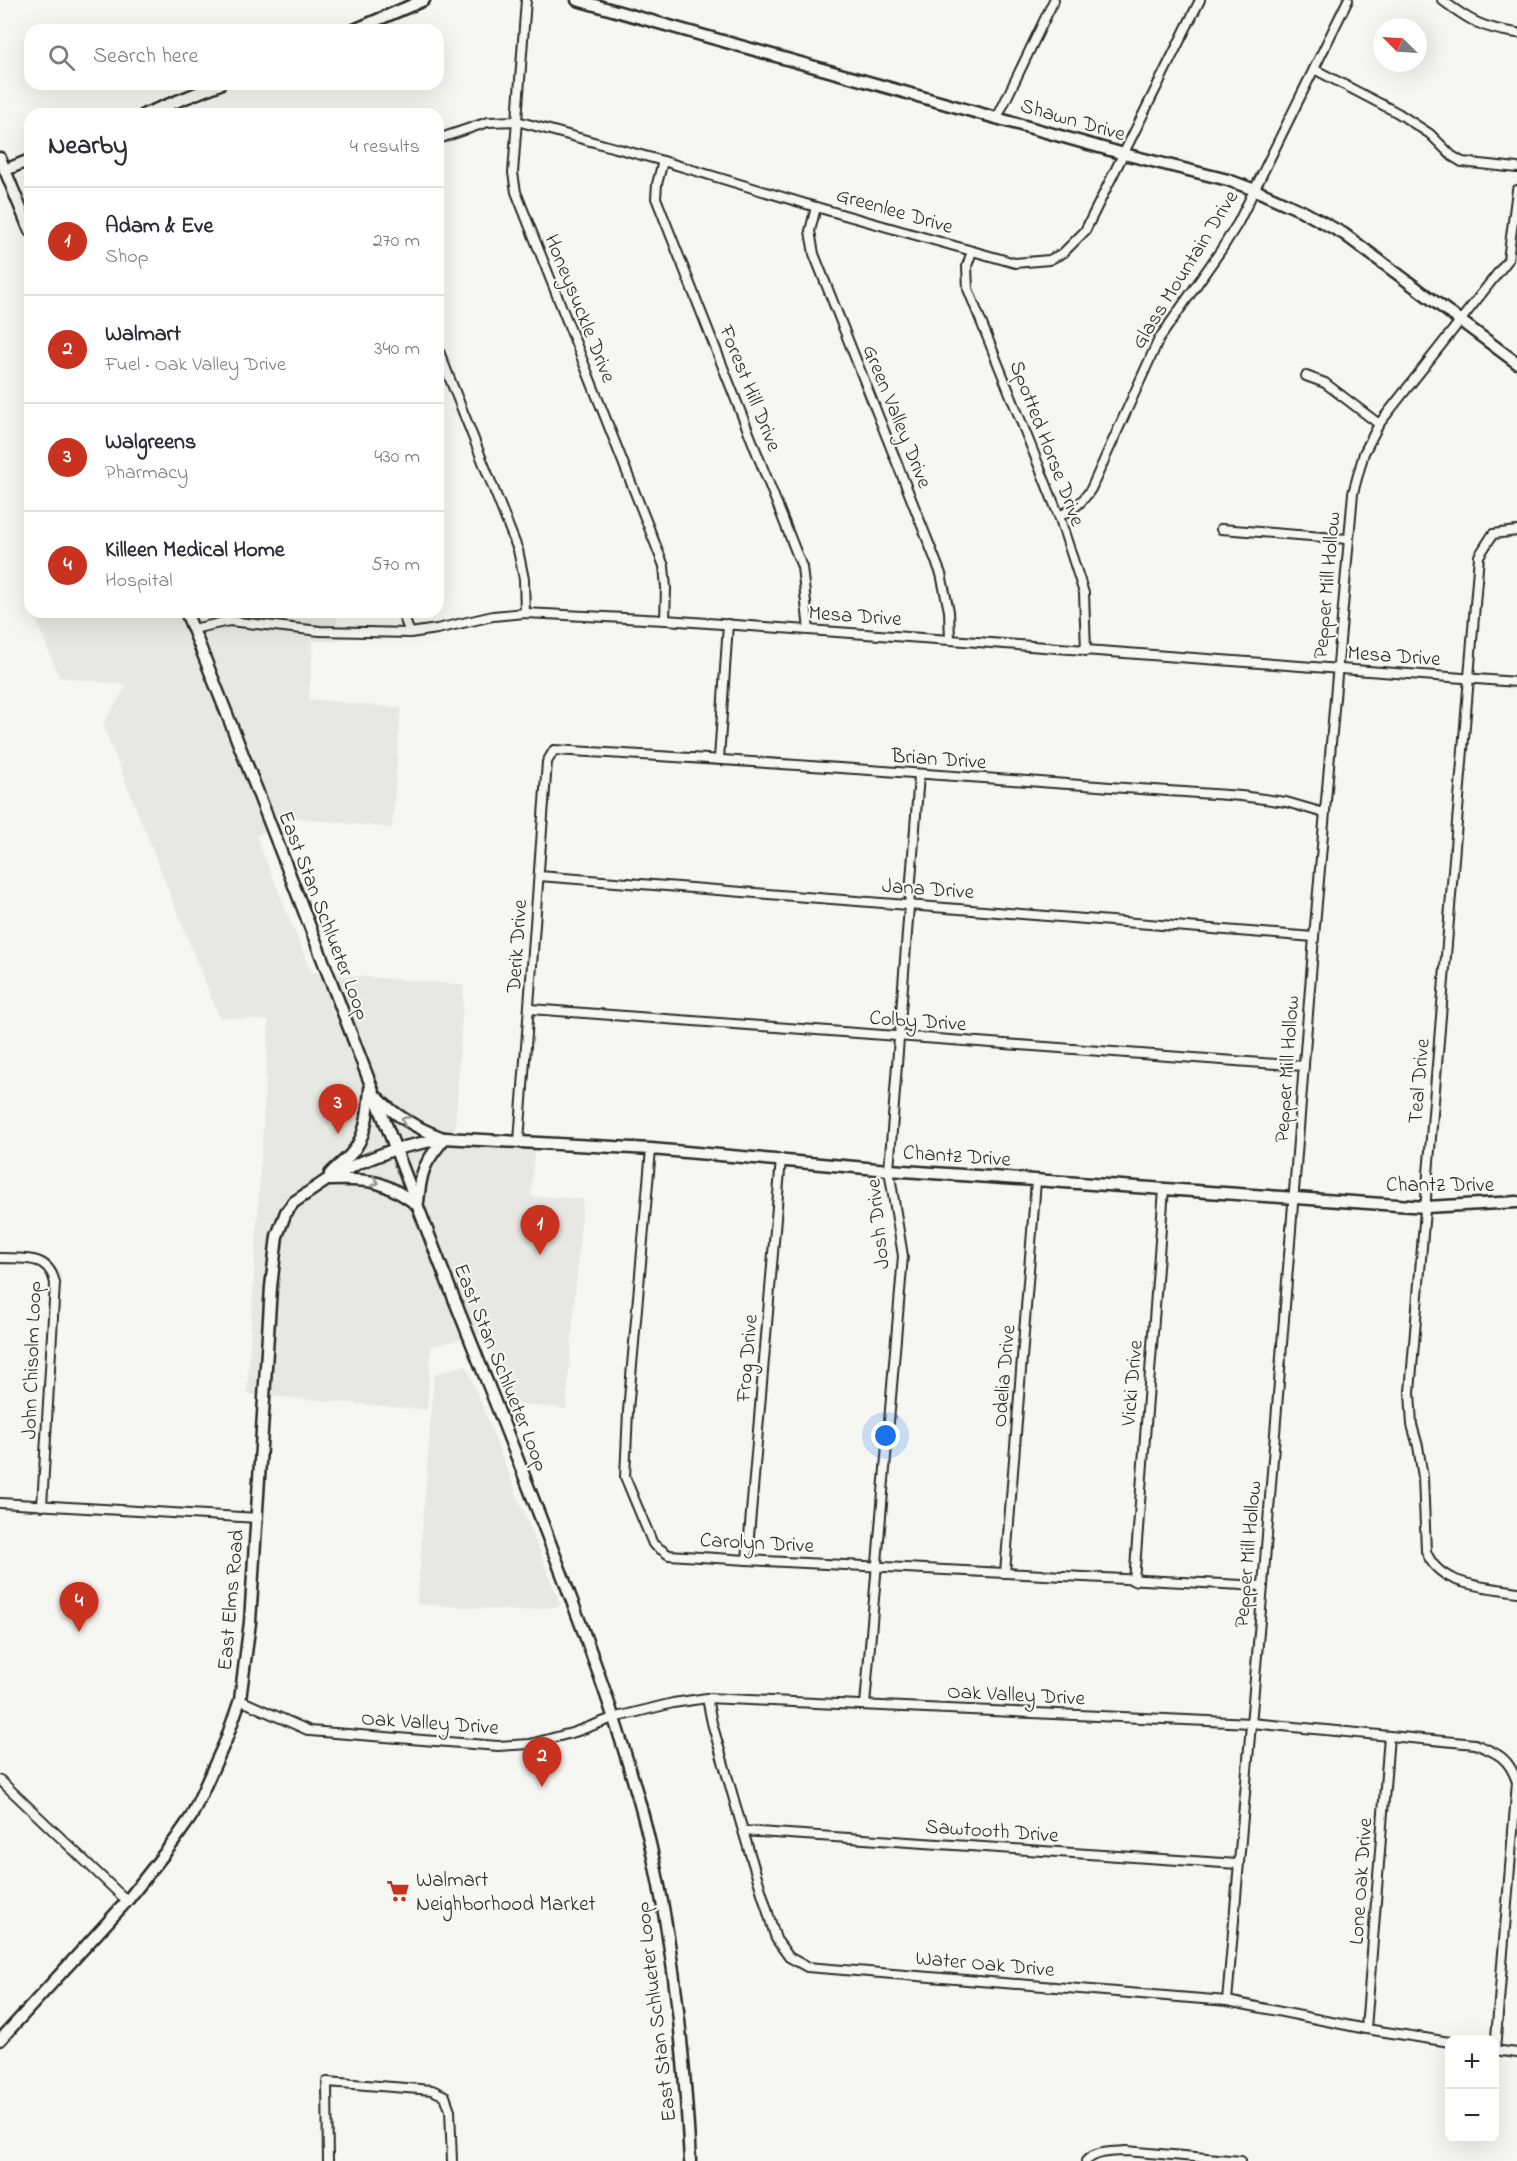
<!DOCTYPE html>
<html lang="en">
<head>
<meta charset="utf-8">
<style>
  :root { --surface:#fff; --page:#f7f7f7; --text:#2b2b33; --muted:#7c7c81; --line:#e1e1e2; --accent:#c8321e }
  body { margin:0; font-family:"Indie Flower",sans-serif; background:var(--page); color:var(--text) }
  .controls { position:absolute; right:18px; bottom:18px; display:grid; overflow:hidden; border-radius:12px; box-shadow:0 6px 24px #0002 }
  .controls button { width:54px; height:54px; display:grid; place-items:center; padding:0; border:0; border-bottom:2px solid var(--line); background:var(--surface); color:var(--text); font:30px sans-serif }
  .compass { position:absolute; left:1373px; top:18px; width:54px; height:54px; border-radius:50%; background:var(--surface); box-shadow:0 6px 24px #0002; rotate:294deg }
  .you { position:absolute; left:886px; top:1436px; width:21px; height:21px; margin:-15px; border:4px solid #fff; border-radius:50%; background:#1a73e8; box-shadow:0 0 0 9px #1a73e833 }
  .badge { display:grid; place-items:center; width:39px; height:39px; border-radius:50%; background:var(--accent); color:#fff; font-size:20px; font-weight:700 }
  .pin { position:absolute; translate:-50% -50px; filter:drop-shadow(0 2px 3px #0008) }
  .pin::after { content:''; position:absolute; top:32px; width:21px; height:18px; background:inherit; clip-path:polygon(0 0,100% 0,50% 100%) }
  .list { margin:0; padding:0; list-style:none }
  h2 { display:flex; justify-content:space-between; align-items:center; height:78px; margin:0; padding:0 24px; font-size:26px }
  h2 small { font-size:20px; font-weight:400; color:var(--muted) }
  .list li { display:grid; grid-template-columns:39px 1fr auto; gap:18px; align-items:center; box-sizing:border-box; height:108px; padding:0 24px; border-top:2px solid var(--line) }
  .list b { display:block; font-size:22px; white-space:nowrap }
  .list p { margin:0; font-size:20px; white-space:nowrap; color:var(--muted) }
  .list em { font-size:20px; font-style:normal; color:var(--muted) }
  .icon { flex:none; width:33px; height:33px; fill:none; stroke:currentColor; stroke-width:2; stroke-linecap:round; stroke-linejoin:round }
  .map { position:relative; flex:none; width:1517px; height:2161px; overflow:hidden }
  .search { position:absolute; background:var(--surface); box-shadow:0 6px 24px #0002; left:24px; top:24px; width:420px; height:66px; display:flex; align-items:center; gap:15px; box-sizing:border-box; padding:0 21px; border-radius:18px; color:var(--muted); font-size:22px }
  .panel { position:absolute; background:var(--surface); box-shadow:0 6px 24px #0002; left:24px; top:108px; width:420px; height:510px; border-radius:18px }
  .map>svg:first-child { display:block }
  .built { fill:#e7e7e3 }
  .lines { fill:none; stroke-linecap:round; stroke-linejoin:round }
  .street-casing { stroke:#2b2b2b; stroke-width:12 }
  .secondary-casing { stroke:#2b2b2b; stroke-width:15 }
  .street { stroke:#f6f6f2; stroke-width:8 }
  .secondary { stroke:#f6f6f2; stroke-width:10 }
  .oneway { stroke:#90908e }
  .labels { text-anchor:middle; stroke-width:4.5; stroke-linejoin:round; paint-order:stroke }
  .street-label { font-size:21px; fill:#2b2b2b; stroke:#f6f6f2 }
  .poi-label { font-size:21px; fill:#2b2b2b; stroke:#f6f6f2; text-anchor:start }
</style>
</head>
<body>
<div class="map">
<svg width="1517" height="2161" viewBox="0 0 1517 2161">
  <rect width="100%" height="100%" fill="#f6f6f2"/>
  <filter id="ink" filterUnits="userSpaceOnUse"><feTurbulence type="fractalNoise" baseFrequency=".0167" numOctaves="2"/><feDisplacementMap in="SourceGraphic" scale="12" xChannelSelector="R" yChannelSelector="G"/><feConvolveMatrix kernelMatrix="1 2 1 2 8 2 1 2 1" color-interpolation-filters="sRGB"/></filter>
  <g filter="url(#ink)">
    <!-- built -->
    <g class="built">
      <polygon points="33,612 334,612 337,620 339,641 313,641 309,699 401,708 392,828 295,818 256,836 311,972 464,985 455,1133 535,1139 531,1196 583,1199 566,1409 509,1403 485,1334 431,1346 427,1410 247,1394 269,1021 219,1017 103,725 127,685 59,677"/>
      <polygon points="466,1365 561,1606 520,1611 417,1604 434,1374"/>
    </g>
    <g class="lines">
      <!-- street casing -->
      <g class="street-casing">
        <g id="street">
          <polyline points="526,0 513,173 516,192 664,566 666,588 665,620"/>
          <path d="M1442 0C1470 21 1482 28 1517 33"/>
          <polyline points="1314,69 1398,113 1430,134 1452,156 1462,162 1517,168"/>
          <polyline points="997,118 1054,0"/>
          <polyline points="438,139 488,122 517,121 663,161 816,207 1015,263 1049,260 1063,253 1085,231 1200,0"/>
          <polyline points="663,161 657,184 656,198 802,567 809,630"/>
          <polyline points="816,207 810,231 814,254 941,574 949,611 950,640"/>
          <polyline points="972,251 967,266 968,289 1059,516 1084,593 1086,651"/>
          <polyline points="438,349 518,550 524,579 525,613"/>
          <polyline points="1306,376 1325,383 1379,424"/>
          <path d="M1059 516C1074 509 1082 503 1091 489L1159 339 1221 250 1238 223 1348 0"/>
          <polyline points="1221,529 1348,539"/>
          <path d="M1517 531 1493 534 1479 556 1410 1392 1412 1425 1418 1446 1423 1477 1426 1551C1439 1587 1484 1586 1517 1592"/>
          <polyline points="402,612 410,633"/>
          <polyline points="193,629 229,621 320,631 410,633 437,629 493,616 525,613 665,620 950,640 1517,682"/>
          <polyline points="719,759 728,624"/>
          <polyline points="539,876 1314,937"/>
          <polyline points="530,1009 1304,1066"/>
          <path d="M519 1141 547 762 554 750C783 762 1012 781 1241 796L1286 802 1324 813"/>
          <polyline points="651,1149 628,1411 625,1477 653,1544 669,1555 747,1560 1263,1586"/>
          <path d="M0 1258C24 1259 49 1254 55 1283L42 1506"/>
          <polyline points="0,1503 258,1518"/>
          <polyline points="747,1560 781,1159"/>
          <polyline points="1005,1573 1036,1181"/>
          <polyline points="1134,1581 1164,1189"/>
          <polyline points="707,1698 712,1723 743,1831 776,1939 789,1957 807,1967 1227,2001 1366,2029 1450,2042"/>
          <path d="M240 1700 310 1731 498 1746 530 1744 575 1732 613 1718 673 1703 707 1698 1251 1723 1475 1744C1498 1753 1509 1758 1517 1782L1495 2050"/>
          <polyline points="865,1705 903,1256 889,1170 919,775"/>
          <polyline points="0,1780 127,1901"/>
          <polyline points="743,1831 1238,1864"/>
          <polyline points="1227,2001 1263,1586 1314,937 1353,493 1364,453 1379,424 1508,260 1517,190"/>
          <polyline points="1366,2029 1389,1736"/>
          <polyline points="1494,2050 1517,2053"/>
          <polyline points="328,2161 327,2082 432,2090 445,2096 450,2110 452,2161"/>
          <path d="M1086 2161C1096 2151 1112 2152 1126 2151L1241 2161"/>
        </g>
      </g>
      <!-- secondary casing -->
      <g class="secondary-casing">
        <g id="secondary">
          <polyline points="577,0 1124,154 1228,180 1255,190 1302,211 1344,234 1517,363"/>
          <polyline points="354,30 424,0"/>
          <polyline points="145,114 220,84"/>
          <polyline points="0,158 30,231"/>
          <polyline points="5,170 30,160"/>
          <path d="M186 612C272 823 351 1036 434 1248 479 1363 526 1477 569 1593 598 1669 626 1748 646 1827 673 1936 684 2049 690 2161"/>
          <path d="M378 1098C396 1117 419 1129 443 1138"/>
          <path d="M330 1174C337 1166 345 1161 351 1154 367 1136 368 1111 370 1089"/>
          <path d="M330 1180C370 1179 383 1180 416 1204"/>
          <path d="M418 1202C421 1170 424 1163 445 1138"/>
          <polyline points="0,2040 127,1901 175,1840 191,1817 226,1740 240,1700 250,1622 271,1287 277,1236 286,1212 294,1202 327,1180 359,1163 395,1149 444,1138 651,1149 889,1170 1426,1207 1517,1202"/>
        </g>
      </g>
      <!-- street -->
      <use href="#street" class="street"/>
      <!-- secondary -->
      <use href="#secondary" class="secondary"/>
    </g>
    <!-- one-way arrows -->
    <defs><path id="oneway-chevron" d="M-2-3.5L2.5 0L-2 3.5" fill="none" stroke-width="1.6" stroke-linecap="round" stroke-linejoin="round" transform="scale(1.5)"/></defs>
    <g class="oneway">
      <use href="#oneway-chevron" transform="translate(405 1120) rotate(-148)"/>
      <use href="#oneway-chevron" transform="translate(375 1182) rotate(14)"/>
    </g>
  </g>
  <!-- icons -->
  <defs>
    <g id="supermarket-bare" transform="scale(1.8)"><path d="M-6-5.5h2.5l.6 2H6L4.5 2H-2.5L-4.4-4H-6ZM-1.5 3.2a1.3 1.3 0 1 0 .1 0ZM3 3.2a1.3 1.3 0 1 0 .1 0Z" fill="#c8321e" stroke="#f6f6f2" stroke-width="2.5" paint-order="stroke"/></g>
  </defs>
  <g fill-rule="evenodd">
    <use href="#supermarket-bare" x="398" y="1891"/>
  </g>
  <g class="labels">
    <!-- street labels -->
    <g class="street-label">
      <text transform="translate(1073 119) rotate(16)" y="7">Shawn Drive</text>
      <text transform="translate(895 210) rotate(16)" y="7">Greenlee Drive</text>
      <text transform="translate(1184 269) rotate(-58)" y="7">Glass Mountain Drive</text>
      <text transform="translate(581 308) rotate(68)" y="7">Honeysuckle Drive</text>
      <text transform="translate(751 388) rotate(68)" y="7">Forest Hill Drive</text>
      <text transform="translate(898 416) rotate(68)" y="7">Green Valley Drive</text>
      <text transform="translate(1048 443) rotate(69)" y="7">Spotted Horse Drive</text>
      <text transform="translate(1326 585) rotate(-85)" y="7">Pepper Mill Hollow</text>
      <text transform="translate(855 615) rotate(4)" y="7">Mesa Drive</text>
      <text transform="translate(1394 655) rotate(4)" y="7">Mesa Drive</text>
      <text transform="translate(939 758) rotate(4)" y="7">Brian Drive</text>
      <text transform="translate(928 888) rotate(4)" y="7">Jana Drive</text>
      <text transform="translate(325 915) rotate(69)" y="7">East Stan Schlueter Loop</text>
      <text transform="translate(516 946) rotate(-86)" y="7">Derik Drive</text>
      <text transform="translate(918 1020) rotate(4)" y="7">Colby Drive</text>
      <text transform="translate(1286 1069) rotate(-86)" y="7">Pepper Mill Hollow</text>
      <text transform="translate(1418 1081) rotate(-85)" y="7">Teal Drive</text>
      <text transform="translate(957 1155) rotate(4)" y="7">Chantz Drive</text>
      <text x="1440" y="1191">Chantz Drive</text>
      <text transform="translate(877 1224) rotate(-96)" y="7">Josh Drive</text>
      <text transform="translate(746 1358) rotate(-85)" y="7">Frog Drive</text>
      <text transform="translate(31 1360) rotate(-88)" y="7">John Chisolm Loop</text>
      <text transform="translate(502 1367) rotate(68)" y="7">East Stan Schlueter Loop</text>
      <text transform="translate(1003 1376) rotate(-85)" y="7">Odelia Drive</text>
      <text transform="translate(1131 1383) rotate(-85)" y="7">Vicki Drive</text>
      <text transform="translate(757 1542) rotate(3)" y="7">Carolyn Drive</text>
      <text transform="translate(1247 1554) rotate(-85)" y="7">Pepper Mill Hollow</text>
      <text transform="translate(230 1600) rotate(-85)" y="7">East Elms Road</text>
      <text transform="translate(1016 1694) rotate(3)" y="7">Oak Valley Drive</text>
      <text transform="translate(430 1722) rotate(4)" y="7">Oak Valley Drive</text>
      <text transform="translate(992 1830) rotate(4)" y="7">Sawtooth Drive</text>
      <text transform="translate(1360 1881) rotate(-86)" y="7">Lone Oak Drive</text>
      <text transform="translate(985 1963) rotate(5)" y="7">Water Oak Drive</text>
      <text transform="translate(655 2012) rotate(-97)" y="7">East Stan Schlueter Loop</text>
    </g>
    <!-- poi labels -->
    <g class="poi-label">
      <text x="416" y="1886">Walmart<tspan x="416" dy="24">Neighborhood Market</tspan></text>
    </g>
  </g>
</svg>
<div class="controls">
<button>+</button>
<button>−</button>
</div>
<svg class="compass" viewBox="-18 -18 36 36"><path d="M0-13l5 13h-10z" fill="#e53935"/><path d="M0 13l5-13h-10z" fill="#7c7c81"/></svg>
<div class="you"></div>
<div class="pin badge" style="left:540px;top:1255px">1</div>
<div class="pin badge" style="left:542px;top:1787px">2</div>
<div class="pin badge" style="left:338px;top:1134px">3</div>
<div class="pin badge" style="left:79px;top:1632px">4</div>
<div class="search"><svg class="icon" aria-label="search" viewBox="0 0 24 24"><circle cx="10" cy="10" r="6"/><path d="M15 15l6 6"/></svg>Search here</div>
<section class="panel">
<h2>Nearby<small>4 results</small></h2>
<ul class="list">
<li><span class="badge">1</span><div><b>Adam &amp; Eve</b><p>Shop</p></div><em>270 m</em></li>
<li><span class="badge">2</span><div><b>Walmart</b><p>Fuel · Oak Valley Drive</p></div><em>340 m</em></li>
<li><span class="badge">3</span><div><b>Walgreens</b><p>Pharmacy</p></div><em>430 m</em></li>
<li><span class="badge">4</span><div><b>Killeen Medical Home</b><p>Hospital</p></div><em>570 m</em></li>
</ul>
</section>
</div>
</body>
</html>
